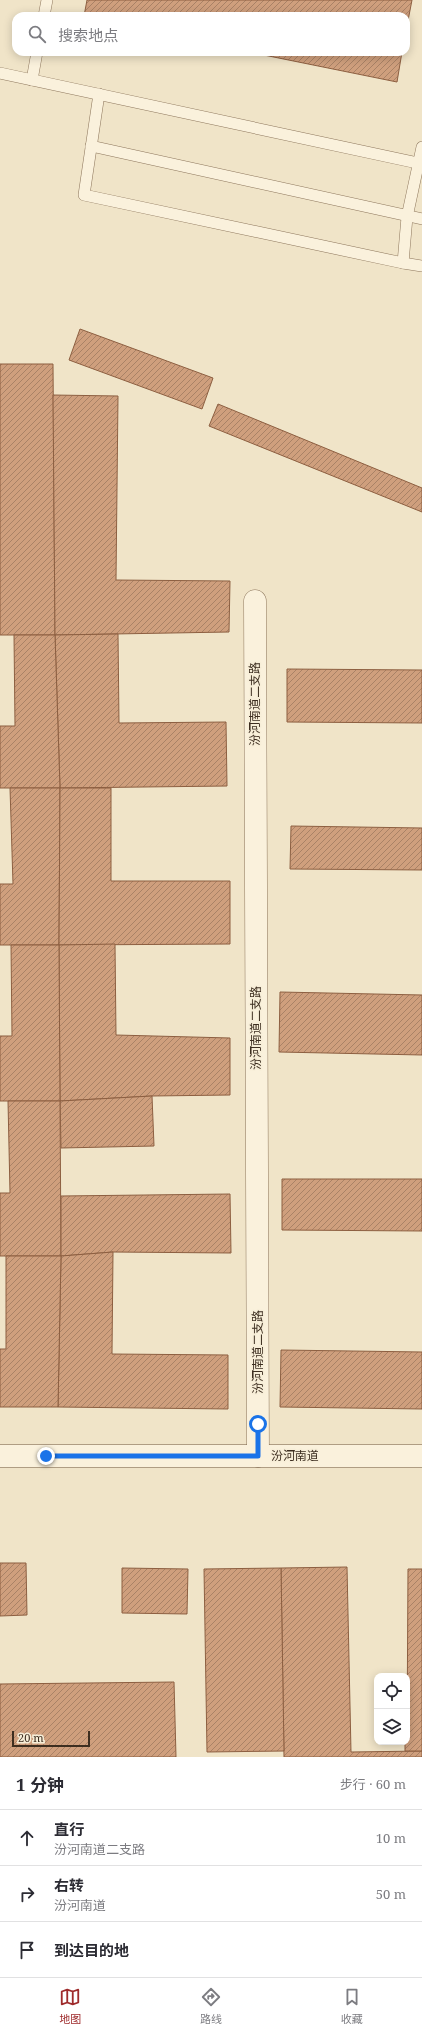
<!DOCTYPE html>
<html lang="zh">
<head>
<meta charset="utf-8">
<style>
  :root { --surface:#fff; --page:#f7f7f7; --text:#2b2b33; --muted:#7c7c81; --line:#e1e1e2; --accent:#9e2a2b }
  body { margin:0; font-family:"Noto Serif","Noto Sans SC",serif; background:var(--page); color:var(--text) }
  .controls { position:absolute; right:12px; bottom:12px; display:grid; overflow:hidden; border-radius:8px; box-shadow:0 2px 10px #0003 }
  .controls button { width:36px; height:36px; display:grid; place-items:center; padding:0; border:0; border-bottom:1px solid var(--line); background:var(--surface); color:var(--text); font:20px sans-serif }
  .scale { position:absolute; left:12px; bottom:10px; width:78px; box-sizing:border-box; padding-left:4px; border:2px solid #3d2e20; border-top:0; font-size:11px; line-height:14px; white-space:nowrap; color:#3d2e20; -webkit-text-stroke:3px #f7eed8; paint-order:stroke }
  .stop { position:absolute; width:12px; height:12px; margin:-9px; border:3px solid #1a73e8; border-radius:50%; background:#fff }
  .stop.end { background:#1a73e8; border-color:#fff; box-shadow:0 1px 4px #0008 }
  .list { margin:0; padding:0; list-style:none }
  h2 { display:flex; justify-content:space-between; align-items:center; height:52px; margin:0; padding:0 16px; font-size:17px }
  h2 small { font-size:13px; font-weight:400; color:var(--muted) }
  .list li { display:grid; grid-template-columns:26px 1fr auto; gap:12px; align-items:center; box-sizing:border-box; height:56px; padding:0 16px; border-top:1px solid var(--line) }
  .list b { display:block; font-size:15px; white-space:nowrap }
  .list p { margin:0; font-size:13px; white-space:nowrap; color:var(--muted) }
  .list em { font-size:13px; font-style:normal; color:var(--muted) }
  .icon { flex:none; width:22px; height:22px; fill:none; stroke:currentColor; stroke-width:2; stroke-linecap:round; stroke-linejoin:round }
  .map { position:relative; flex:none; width:422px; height:1757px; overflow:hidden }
  .search { position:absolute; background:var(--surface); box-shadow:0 2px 10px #0003; left:12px; right:12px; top:12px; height:44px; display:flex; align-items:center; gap:10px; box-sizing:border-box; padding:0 14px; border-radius:12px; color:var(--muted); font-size:15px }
  .sheet { height:220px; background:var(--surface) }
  nav { display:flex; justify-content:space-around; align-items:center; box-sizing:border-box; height:56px; border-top:1px solid var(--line); background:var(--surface); font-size:11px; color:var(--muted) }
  nav a { display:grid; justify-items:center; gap:2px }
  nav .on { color:var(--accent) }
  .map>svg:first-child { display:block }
  .building { fill:url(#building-hatch); stroke:#8d5f41 }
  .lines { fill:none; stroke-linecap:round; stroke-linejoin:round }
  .lane-casing { stroke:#8d765c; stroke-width:12 }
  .street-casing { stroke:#8d765c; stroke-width:23 }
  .secondary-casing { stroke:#6f573f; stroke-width:23 }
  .lane { stroke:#faf1dc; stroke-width:11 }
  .street { stroke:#faf1dc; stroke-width:22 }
  .secondary { stroke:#faf1dc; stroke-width:22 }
  .route { stroke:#1a73e8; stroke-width:5 }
  .labels { text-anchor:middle; stroke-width:3; stroke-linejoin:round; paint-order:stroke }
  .street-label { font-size:12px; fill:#3d2e20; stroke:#f7eed8 }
</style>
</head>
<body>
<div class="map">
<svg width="422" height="1757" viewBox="0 0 422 1757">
  <defs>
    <pattern id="building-hatch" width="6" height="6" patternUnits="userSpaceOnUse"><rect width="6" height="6" fill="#cf9f7d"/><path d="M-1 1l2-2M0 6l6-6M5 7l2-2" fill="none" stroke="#a98266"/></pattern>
  </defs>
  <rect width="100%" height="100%" fill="#f0e4c8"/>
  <!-- building -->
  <g class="building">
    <polygon points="87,0 412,0 406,31 406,16 84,16"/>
    <polygon points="249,52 402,52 397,82"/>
    <polygon points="80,329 213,378 202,409 69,360"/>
    <polygon points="0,364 53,364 55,635 0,635"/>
    <polygon points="53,395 118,396 116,580 230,581 229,632 55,635"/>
    <polygon points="218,404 422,488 422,512 209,426"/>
    <polygon points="118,634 119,723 226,722 227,786 60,788 55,635"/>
    <polygon points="14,635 55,635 60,788 0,788 0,726 15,726"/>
    <polygon points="287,669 422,670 422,723 287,722"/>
    <polygon points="10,788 60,788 59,945 0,945 0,884 13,884"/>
    <polygon points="60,788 111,788 111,881 230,881 230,944 59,945"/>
    <polygon points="291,826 422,828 422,870 290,869"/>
    <polygon points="115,944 116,1035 230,1038 230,1095 152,1096 60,1101 59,945"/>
    <polygon points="11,945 59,945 60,1101 0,1101 0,1036 12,1036"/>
    <polygon points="280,992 422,995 422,1055 279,1052"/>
    <polygon points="152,1096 154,1146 61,1148 60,1101"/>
    <polygon points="8,1101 60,1101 61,1256 0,1256 0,1193 10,1193"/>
    <polygon points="282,1179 422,1179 422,1231 282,1230"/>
    <polygon points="230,1194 231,1253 113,1252 61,1256 61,1196"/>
    <polygon points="113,1252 112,1354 228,1355 228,1409 58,1407 61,1256"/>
    <polygon points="6,1256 61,1256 58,1407 0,1407 0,1349 6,1349"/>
    <polygon points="281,1350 422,1352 422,1409 280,1407"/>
    <polygon points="0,1563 26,1563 27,1615 0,1616"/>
    <polygon points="347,1567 351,1752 422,1751 422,1757 284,1757 281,1568"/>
    <polygon points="122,1568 188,1569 187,1614 122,1613"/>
    <polygon points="281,1568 284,1751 207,1752 204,1569"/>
    <polygon points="408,1569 422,1569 422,1751 405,1751 405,1742 407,1742"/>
    <polygon points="174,1682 176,1757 0,1757 0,1684"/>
  </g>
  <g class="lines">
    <!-- lane casing -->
    <g class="lane-casing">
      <g id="lane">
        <polyline points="44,16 47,0"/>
        <polyline points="0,73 422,164"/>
        <polyline points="32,80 37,52"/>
        <polyline points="99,94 84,195 403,263 422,266"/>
        <polyline points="91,146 422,219"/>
        <polyline points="403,263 407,217 422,147"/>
      </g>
    </g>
    <!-- street casing -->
    <g class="street-casing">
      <polyline id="street" points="255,601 258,1456"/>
    </g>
    <!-- secondary casing -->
    <g class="secondary-casing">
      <polyline id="secondary" points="0,1456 422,1456"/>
    </g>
    <!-- lane -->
    <use href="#lane" class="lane"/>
    <!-- street -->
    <use href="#street" class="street"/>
    <!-- secondary -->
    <use href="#secondary" class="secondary"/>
  </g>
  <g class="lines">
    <!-- route -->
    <polyline class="route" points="46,1456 258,1456 258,1424"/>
  </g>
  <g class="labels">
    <!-- street labels -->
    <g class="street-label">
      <text transform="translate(255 704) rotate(-90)" y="4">汾河南道二支路</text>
      <text transform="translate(256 1028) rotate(-90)" y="4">汾河南道二支路</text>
      <text transform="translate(258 1352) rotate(-90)" y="4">汾河南道二支路</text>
      <text x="295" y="1460">汾河南道</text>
    </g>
  </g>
</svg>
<div class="controls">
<button><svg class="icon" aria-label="locate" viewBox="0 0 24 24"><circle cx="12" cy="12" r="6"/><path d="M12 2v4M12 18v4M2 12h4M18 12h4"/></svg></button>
<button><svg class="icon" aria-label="layers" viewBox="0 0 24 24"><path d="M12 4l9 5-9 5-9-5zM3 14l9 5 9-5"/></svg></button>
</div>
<div class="scale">20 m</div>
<div class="stop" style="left:258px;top:1424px"></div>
<div class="stop end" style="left:46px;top:1456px"></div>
<div class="search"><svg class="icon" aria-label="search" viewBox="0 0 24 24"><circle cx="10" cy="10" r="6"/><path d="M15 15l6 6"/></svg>搜索地点</div>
</div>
<section class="sheet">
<h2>1 分钟<small>步行 · 60 m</small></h2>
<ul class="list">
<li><svg class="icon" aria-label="ahead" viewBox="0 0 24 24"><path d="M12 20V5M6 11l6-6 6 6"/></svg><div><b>直行</b><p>汾河南道二支路</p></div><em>10 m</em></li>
<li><svg class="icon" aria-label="right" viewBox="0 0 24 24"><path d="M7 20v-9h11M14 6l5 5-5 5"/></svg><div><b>右转</b><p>汾河南道</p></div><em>50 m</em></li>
<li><svg class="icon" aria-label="arrive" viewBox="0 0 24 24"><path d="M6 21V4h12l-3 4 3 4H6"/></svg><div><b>到达目的地</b></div></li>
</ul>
</section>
<nav>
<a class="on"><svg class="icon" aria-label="map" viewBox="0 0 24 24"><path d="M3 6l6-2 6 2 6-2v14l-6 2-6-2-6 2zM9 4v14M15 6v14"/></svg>地图</a>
<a><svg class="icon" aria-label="directions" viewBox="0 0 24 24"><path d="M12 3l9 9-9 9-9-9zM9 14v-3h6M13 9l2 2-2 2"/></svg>路线</a>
<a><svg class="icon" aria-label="saved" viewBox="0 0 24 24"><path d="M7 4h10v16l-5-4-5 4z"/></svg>收藏</a>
</nav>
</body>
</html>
